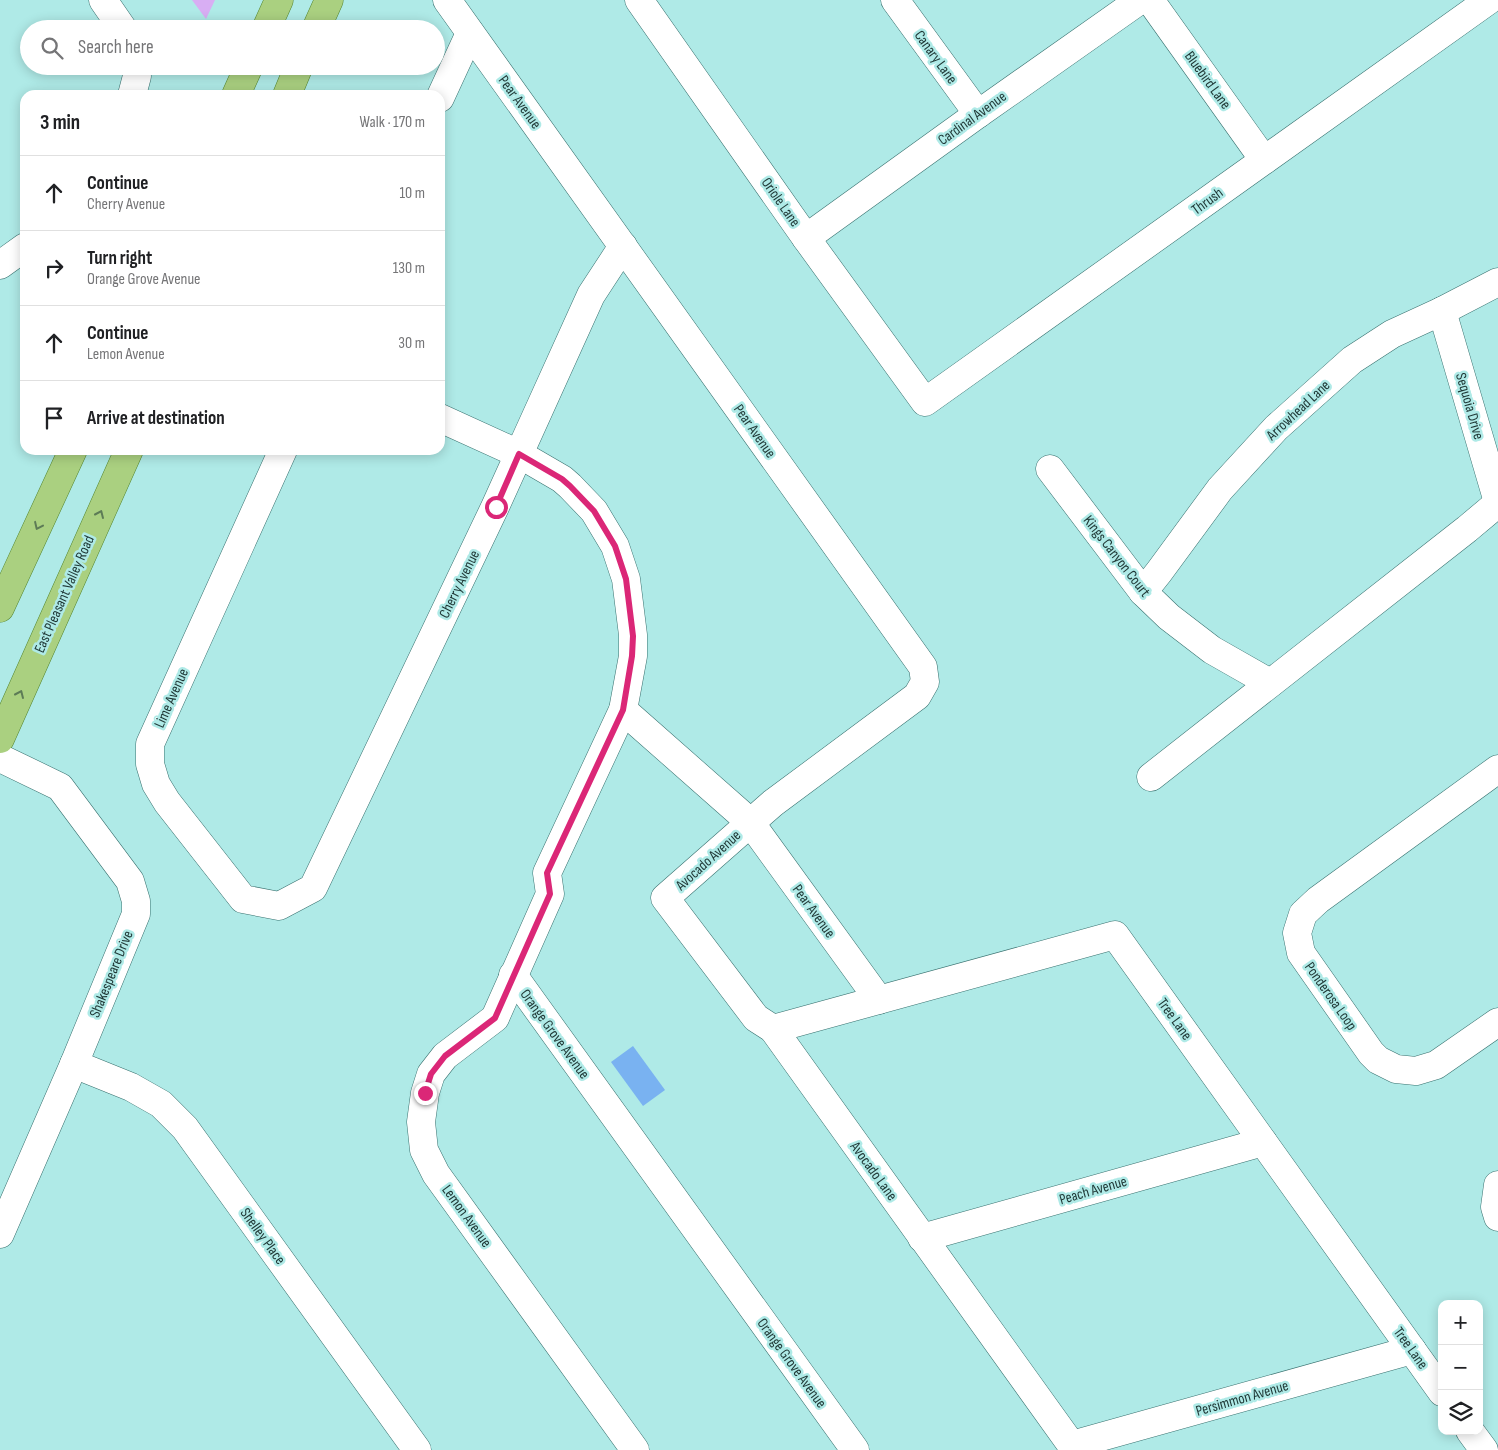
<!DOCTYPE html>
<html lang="en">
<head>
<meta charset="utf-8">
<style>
  :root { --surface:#fff; --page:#f6f6f6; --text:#202124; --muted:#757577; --line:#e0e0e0 }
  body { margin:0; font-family:"Sofia Sans Condensed",sans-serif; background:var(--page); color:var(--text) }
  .controls { position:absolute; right:15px; bottom:15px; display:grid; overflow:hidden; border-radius:10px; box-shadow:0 2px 12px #0003 }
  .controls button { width:45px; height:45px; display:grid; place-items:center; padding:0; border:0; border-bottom:1px solid var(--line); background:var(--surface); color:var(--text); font:25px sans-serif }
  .stop { position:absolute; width:15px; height:15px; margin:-11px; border:4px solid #db2777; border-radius:50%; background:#fff }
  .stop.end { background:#db2777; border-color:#fff; box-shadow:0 1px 5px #0008 }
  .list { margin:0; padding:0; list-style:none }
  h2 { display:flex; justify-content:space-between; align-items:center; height:65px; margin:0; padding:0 20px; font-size:21px }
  h2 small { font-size:16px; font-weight:400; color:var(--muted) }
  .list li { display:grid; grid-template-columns:32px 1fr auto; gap:15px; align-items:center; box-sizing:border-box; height:75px; padding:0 20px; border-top:1px solid var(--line) }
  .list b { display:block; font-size:19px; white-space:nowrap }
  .list p { margin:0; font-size:16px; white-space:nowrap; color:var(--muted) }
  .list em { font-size:16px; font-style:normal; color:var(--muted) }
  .icon { flex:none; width:28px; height:28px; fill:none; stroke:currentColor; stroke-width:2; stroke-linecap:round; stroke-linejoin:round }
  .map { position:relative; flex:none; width:1498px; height:1450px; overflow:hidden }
  .search { position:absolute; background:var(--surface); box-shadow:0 2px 12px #0003; left:20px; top:20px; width:425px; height:55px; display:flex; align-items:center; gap:12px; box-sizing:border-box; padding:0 18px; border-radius:28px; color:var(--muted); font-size:19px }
  .panel { position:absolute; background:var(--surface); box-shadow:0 2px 12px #0003; left:20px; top:90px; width:425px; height:365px; border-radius:15px }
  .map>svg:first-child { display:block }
  .green { fill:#d8aef3 }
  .water { fill:#79b2f1 }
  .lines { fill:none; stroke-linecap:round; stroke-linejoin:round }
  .minor-casing { stroke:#38716f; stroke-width:29 }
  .major-casing { stroke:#55852e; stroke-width:29 }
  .minor { stroke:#fff; stroke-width:28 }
  .major { stroke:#aad080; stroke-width:28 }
  .oneway { stroke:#5d7b56 }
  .route { stroke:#db2777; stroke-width:6 }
  .labels { text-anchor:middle; stroke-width:5; stroke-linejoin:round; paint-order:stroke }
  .street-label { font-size:15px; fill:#1e3634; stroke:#afeae7 }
</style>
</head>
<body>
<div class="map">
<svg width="1498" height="1450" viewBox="0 0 1498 1450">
  <rect width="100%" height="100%" fill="#afeae7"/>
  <!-- green -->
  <polygon class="green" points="192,0 215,0 206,19"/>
  <!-- water -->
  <polygon class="water" points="633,1046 665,1090 643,1106 611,1062"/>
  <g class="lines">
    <!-- minor casing -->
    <g class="minor-casing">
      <g id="minor">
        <polyline points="103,0 123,29"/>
        <polyline points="447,0 923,667 925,682 917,696 773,803 665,898 756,1018 773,1029 1075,1450"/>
        <polyline points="639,0 806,238 925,402 1489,0"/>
        <polyline points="895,0 978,114"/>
        <polyline points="1150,0 1264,160"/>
        <polyline points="132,95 137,76 136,66"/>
        <polyline points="440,98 470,33"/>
        <polyline points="806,238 978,114 1140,0"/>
        <polyline points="0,265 25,247"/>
        <polyline points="1442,311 1498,502"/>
        <polyline points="440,418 519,454 562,479 570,486 594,511 615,546 626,579 633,635 633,656 623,710 547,873 550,894 495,1018 445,1056 431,1074 425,1093 421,1122 424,1150 436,1174 635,1450"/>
        <polyline points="283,450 150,744 150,764 156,784 167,802 243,899 279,906 313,888 495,507 591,295 623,246"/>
        <polyline points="1050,469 1143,592 1169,617 1212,650 1270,683"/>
        <polyline points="1143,592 1159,572 1220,489 1276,428 1352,360 1392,334 1442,311 1498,282"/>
        <polyline points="623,710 750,822 879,1000"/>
        <polyline points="0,758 60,787 130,881 136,901 136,914 74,1064 0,1234"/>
        <polyline points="1498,769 1318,900 1303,914 1297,933 1301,953 1371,1053 1378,1060 1396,1069 1416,1071 1436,1065 1498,1022"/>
        <polyline points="1151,777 1467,529 1498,503"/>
        <polyline points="513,975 855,1450"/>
        <polyline points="773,1029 1115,935 1442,1392"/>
        <polyline points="74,1064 131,1087 161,1104 185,1128 417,1450"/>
        <polyline points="1498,1185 1495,1207 1498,1217"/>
        <polyline points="922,1238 1263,1142"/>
        <polyline points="1470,1431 1484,1450"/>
        <polyline points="1072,1445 1412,1350"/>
      </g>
    </g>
    <!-- major casing -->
    <g class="major-casing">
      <g id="major">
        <polyline points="266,29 279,0"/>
        <polyline points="316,29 329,0"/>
        <polyline points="236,95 249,66"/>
        <polyline points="287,95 299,66"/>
        <polyline points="0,608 73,450"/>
        <polyline points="0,739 129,450"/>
      </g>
    </g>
    <!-- minor -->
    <use href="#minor" class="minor"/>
    <!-- major -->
    <use href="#major" class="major"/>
  </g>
  <!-- one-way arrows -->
  <defs><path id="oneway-chevron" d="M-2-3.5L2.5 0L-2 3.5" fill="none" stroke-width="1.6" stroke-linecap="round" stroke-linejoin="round" transform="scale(1.25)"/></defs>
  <g class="oneway">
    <use href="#oneway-chevron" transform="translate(100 514) rotate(-66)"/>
    <use href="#oneway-chevron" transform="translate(38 526) rotate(115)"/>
    <use href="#oneway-chevron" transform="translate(20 694) rotate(-66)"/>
  </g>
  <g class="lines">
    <!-- route -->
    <polyline class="route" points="425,1093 431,1074 445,1056 495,1018 550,894 547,873 623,710 632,656 633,636 626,579 615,546 594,511 570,486 562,479 519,454 496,507"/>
  </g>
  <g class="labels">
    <!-- street labels -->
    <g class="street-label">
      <text transform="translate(936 57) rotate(54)" y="5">Canary Lane</text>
      <text transform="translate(1208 80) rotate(54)" y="5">Bluebird Lane</text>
      <text transform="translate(520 102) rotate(54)" y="5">Pear Avenue</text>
      <text transform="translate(972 118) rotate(-36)" y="5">Cardinal Avenue</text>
      <text transform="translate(1207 201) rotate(-36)" y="5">Thrush</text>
      <text transform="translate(781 202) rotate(55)" y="5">Oriole Lane</text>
      <text transform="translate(1470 406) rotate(74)" y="5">Sequoia Drive</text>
      <text transform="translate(1298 410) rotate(-43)" y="5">Arrowhead Lane</text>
      <text transform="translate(755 431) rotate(55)" y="5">Pear Avenue</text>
      <text transform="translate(1117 556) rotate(52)" y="5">Kings Canyon Court</text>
      <text transform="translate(459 584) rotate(-64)" y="5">Cherry Avenue</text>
      <text transform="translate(64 594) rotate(-66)" y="5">East Pleasant Valley Road</text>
      <text transform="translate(171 698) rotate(-66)" y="5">Lime Avenue</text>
      <text transform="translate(708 860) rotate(-42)" y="5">Avocado Avenue</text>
      <text transform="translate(814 911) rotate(54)" y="5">Pear Avenue</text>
      <text transform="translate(111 974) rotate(-68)" y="5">Shakespeare Drive</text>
      <text transform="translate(1331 996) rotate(55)" y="5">Ponderosa Loop</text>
      <text transform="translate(1175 1019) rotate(54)" y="5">Tree Lane</text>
      <text transform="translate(555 1034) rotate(54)" y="5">Orange Grove Avenue</text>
      <text transform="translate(874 1171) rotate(54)" y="5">Avocado Lane</text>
      <text transform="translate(1093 1190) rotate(-16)" y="5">Peach Avenue</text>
      <text transform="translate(467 1216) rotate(54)" y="5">Lemon Avenue</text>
      <text transform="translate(263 1236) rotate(54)" y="5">Shelley Place</text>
      <text transform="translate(1411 1348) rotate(54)" y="5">Tree Lane</text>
      <text transform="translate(792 1363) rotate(54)" y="5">Orange Grove Avenue</text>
      <text transform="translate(1242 1398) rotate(-16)" y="5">Persimmon Avenue</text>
    </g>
  </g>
</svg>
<div class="controls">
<button>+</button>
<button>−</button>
<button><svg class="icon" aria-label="layers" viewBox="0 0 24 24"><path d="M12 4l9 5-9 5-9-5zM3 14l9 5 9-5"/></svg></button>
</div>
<div class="stop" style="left:496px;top:507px"></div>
<div class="stop end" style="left:425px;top:1093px"></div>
<div class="search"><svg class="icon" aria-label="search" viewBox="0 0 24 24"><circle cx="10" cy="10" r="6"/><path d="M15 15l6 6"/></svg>Search here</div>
<section class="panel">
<h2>3 min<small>Walk · 170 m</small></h2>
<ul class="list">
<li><svg class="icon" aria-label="ahead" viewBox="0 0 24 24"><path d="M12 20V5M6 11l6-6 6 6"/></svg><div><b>Continue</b><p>Cherry Avenue</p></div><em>10 m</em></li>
<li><svg class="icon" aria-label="right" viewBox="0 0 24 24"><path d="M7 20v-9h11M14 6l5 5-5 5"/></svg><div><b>Turn right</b><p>Orange Grove Avenue</p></div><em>130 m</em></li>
<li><svg class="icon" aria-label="ahead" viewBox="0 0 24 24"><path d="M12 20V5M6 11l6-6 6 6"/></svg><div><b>Continue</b><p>Lemon Avenue</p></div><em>30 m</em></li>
<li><svg class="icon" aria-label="arrive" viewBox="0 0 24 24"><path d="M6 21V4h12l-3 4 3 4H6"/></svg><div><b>Arrive at destination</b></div></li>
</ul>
</section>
</div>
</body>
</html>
